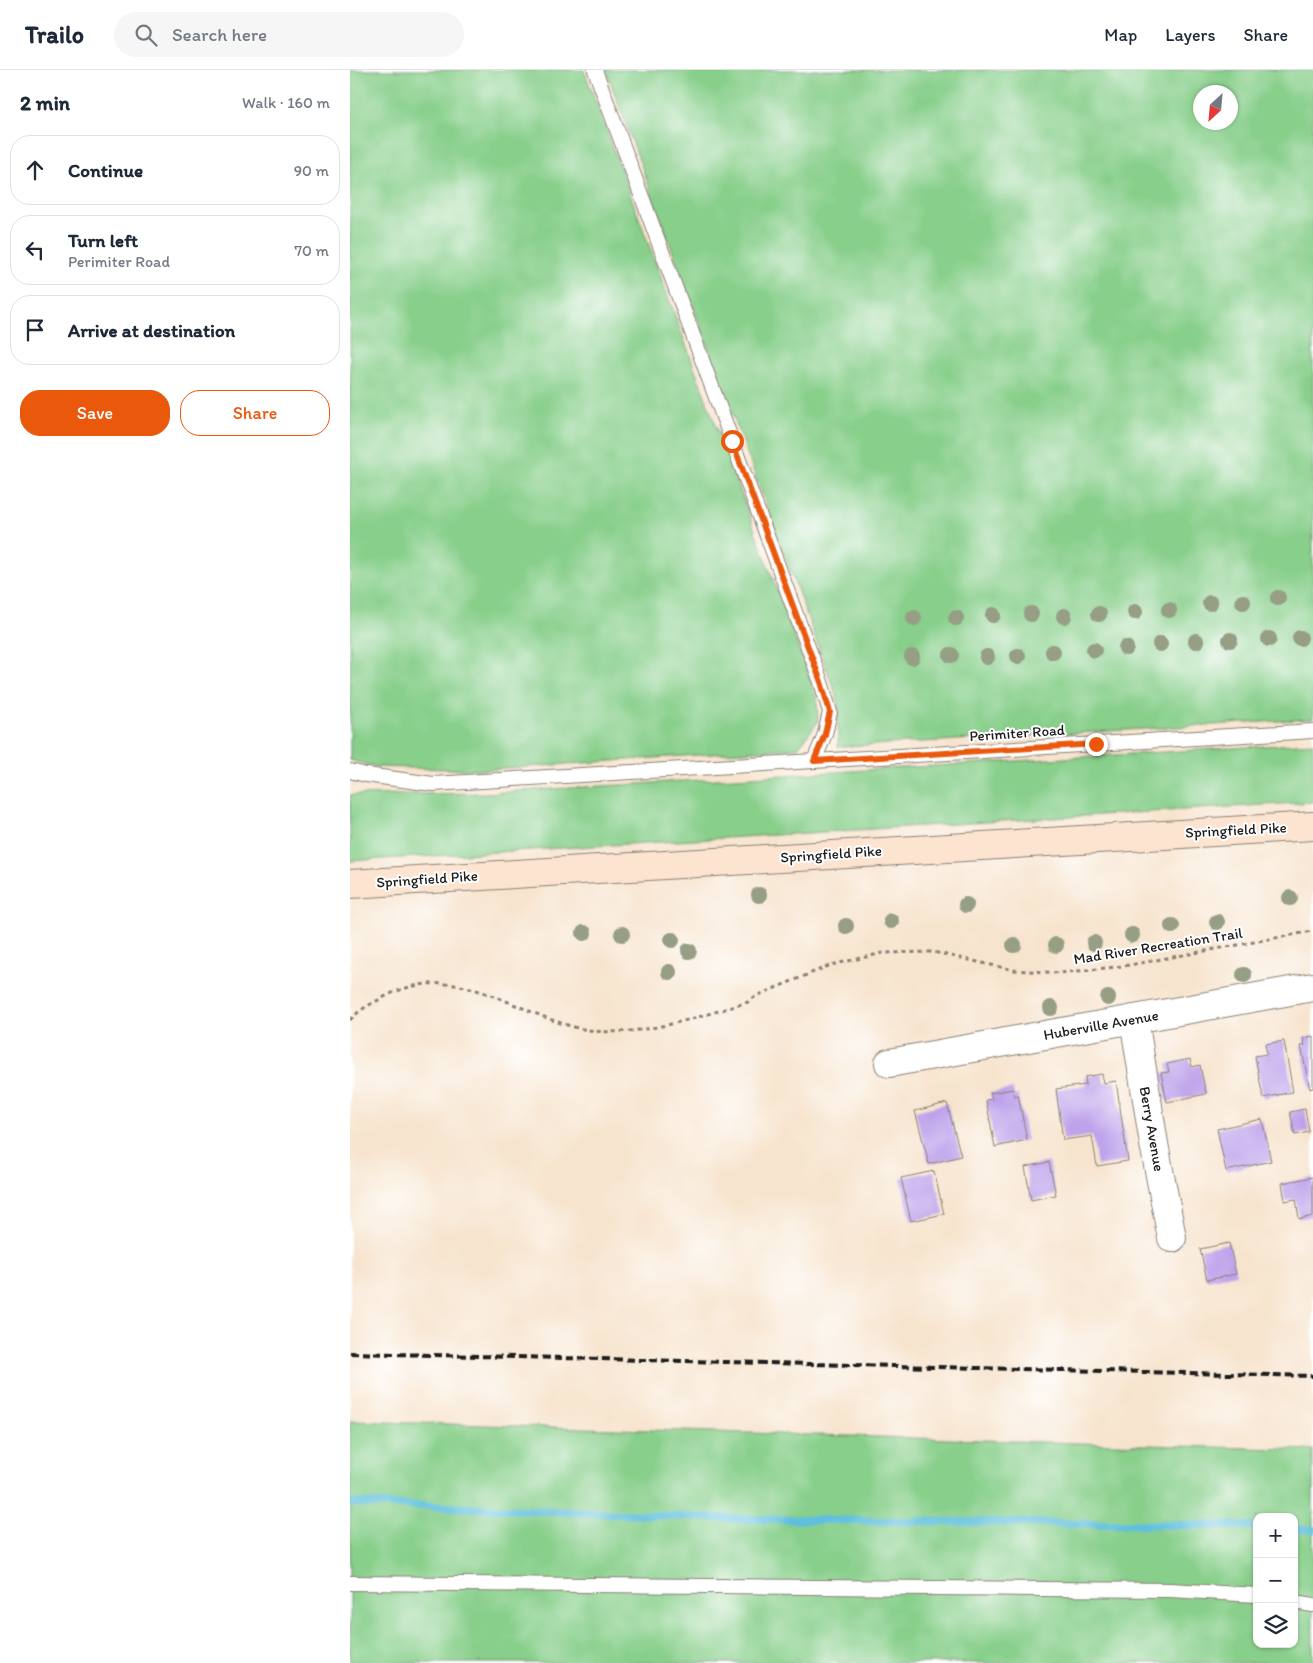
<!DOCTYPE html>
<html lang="en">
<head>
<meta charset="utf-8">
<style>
  :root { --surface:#fff; --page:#f6f6f7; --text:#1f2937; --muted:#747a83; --line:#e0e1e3; --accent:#ea580c }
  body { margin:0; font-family:Itim,sans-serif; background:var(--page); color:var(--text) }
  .controls { position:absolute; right:15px; bottom:15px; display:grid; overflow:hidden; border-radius:10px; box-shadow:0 1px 4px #0004 }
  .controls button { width:45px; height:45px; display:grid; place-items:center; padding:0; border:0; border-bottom:1px solid var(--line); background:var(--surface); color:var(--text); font:25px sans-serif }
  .compass { position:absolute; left:843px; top:15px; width:45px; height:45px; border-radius:50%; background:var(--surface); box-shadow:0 1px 4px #0004; rotate:206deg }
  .stop { position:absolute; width:15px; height:15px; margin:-11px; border:4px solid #ea580c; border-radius:50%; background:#fff }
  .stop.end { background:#ea580c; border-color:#fff; box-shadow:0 1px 5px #0008 }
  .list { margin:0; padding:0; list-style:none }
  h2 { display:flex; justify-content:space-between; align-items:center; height:65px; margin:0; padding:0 20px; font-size:21px }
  h2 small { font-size:16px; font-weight:400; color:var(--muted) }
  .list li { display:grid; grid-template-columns:32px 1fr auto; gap:15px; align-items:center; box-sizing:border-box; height:70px; margin:0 10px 10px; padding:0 10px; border:1px solid var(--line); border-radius:20px }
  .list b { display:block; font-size:19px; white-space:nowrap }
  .list p { margin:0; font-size:16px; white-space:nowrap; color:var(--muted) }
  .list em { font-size:16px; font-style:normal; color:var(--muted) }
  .actions { display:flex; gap:10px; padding:15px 20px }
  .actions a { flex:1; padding:11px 0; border:1px solid var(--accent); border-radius:20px; text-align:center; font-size:18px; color:var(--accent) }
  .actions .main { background:var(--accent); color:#fff }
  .icon { flex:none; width:28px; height:28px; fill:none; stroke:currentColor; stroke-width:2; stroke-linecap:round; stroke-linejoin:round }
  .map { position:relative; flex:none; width:963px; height:1593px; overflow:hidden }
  header { display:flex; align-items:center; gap:30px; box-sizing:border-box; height:70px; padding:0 25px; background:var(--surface); border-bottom:1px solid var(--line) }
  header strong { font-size:24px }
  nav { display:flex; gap:28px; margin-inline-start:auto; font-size:18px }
  .search { width:350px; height:45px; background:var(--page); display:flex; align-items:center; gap:12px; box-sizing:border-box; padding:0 18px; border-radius:28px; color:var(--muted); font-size:19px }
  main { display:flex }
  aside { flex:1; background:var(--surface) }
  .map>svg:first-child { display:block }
  .green { fill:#87cf8a; stroke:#527653; fill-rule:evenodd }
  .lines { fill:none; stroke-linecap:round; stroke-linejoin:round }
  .stream { stroke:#5ebfdc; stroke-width:8 }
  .building { fill:#bea2eb }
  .lane-casing { stroke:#8a8075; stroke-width:16 }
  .street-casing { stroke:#8a8075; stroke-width:30 }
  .secondary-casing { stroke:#8a8075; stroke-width:30 }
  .path { stroke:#8a8075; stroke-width:3; stroke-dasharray:4 4; stroke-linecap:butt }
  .lane { stroke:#fff; stroke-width:14 }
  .street { stroke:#fff; stroke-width:28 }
  .secondary { stroke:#fde4d1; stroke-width:28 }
  .rail { stroke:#1c1c1c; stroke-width:4; stroke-dasharray:8 4; stroke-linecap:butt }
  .tree { fill:#969e84 }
  .route { stroke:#ea580c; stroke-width:6 }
  .labels { text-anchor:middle; stroke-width:4; stroke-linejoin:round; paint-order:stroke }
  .street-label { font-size:15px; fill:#1c1c1c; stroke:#fff }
</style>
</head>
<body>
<header>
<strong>Trailo</strong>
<div class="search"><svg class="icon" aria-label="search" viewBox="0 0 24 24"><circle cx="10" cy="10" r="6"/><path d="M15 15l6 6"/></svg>Search here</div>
<nav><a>Map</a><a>Layers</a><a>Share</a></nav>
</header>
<main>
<aside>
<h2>2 min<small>Walk · 160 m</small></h2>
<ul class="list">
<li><svg class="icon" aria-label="ahead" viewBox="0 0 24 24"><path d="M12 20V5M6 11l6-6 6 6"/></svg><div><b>Continue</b></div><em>90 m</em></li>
<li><svg class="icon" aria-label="left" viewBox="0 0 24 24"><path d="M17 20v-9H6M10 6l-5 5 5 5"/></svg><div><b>Turn left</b><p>Perimiter Road</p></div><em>70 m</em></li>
<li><svg class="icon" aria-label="arrive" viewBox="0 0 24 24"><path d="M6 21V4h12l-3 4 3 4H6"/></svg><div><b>Arrive at destination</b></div></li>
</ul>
<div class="actions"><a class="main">Save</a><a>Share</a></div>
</aside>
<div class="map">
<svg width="963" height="1593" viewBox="0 0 963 1593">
  <rect width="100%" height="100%" fill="#fff"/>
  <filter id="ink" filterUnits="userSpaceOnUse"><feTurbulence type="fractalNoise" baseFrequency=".02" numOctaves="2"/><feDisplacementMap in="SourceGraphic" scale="10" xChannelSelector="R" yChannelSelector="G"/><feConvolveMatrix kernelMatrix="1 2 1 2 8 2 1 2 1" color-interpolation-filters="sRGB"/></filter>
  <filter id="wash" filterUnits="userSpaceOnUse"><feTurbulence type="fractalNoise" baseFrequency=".0096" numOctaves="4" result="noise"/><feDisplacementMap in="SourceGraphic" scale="20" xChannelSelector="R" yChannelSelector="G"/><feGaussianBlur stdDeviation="1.12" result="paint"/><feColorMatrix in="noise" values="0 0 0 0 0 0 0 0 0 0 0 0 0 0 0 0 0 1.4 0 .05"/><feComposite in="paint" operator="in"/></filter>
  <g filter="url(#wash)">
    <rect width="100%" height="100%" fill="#f7e4ce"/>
    <!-- green -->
    <g class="green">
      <polygon points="0,0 234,0 467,628 468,652 448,678 133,700 26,697 0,690"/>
      <path d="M256 0H963V649L488 677V630ZM881 22V52H851V22Z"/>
      <polygon points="963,673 963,732 0,791 0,725 136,723"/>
      <path d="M0 1351 963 1380V1593H0ZM907 1447H944V1574H907Z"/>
    </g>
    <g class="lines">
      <!-- stream -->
      <g class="stream">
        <polyline points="0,1433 395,1449 907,1456"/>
        <polyline points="944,1459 963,1460"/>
      </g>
    </g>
    <g id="blocks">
      <!-- building -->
      <g class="building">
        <polygon points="963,966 963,1018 960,1019 951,976 955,975 953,968"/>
        <polygon points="934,971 943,1022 913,1028 905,986 917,984 915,974"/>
        <polygon points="840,989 842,997 850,995 856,1024 817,1032 811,1003 819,1002 817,994"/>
        <polygon points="752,1004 754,1013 766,1011 778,1091 747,1096 742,1066 713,1070 706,1019 736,1015 735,1007"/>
        <polygon points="663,1019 664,1026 668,1025 677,1070 645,1077 636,1030 642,1029 640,1023"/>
        <polygon points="597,1033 611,1086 579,1094 565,1041"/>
        <polygon points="955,1039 959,1062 945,1065 940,1042"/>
        <polygon points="912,1049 921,1091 876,1101 867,1059"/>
        <polygon points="699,1092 706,1125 681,1130 675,1097"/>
        <polygon points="584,1101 594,1144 561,1151 551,1108"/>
        <polygon points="963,1107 963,1146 949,1149 946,1129 935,1131 932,1113"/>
        <polygon points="879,1173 886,1204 857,1210 850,1179"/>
      </g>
    </g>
  </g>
  <g filter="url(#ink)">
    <use href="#blocks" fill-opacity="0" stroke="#8a8075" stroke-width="1"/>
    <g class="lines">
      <!-- lane casing -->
      <g class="lane-casing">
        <g id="lane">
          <polyline points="245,0 471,612 480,642 475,664 464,691"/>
          <polyline points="0,701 16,705 83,714 963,661"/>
          <polyline points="0,1513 820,1520 907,1525"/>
          <polyline points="944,1532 963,1535"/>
        </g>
      </g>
      <!-- street casing -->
      <g class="street-casing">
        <g id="street">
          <polyline points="784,949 804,1074 822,1168"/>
          <polyline points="539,993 963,917"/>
        </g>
      </g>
      <!-- secondary casing -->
      <g class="secondary-casing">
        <polyline id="secondary" points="0,814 963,756"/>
      </g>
      <!-- path -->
      <path class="path" d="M0 950C11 938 23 933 38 925 115 888 172 952 245 961 296 966 350 946 398 932L406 926 481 895 533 883 583 882 664 900 710 903 774 896 963 861"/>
      <!-- lane -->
      <use href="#lane" class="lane"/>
      <!-- street -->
      <use href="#street" class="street"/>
      <!-- secondary -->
      <use href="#secondary" class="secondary"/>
      <!-- rail -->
      <polyline class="rail" points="0,1283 963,1306"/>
    </g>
    <!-- trees -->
    <g class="tree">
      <circle cx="928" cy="528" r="8"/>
      <circle cx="893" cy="532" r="8"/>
      <circle cx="860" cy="533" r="8"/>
      <circle cx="819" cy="540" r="8"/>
      <circle cx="785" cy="542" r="8"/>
      <circle cx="681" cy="544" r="8"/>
      <circle cx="749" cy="544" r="8"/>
      <circle cx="643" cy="545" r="8"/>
      <circle cx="714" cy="546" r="8"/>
      <circle cx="564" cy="548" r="8"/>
      <circle cx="606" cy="548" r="8"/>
      <circle cx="950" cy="568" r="8"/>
      <circle cx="919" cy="569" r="8"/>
      <circle cx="880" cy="570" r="8"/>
      <circle cx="846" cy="571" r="8"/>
      <circle cx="810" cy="574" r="8"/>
      <circle cx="776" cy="578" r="8"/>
      <circle cx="744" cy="580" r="8"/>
      <circle cx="703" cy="582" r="8"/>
      <circle cx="601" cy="585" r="8"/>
      <circle cx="668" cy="586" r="8"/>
      <circle cx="562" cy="587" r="8"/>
      <circle cx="637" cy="587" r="8"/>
      <circle cx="409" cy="825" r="8"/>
      <circle cx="940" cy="828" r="8"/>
      <circle cx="616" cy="835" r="8"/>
      <circle cx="541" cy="851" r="8"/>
      <circle cx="867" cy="852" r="8"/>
      <circle cx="496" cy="856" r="8"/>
      <circle cx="822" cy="856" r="8"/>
      <circle cx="234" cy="863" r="8"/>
      <circle cx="272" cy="864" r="8"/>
      <circle cx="782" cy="865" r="8"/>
      <circle cx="322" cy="870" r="8"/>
      <circle cx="744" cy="873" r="8"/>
      <circle cx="664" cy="875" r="8"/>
      <circle cx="706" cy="875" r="8"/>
      <circle cx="339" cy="881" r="8"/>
      <circle cx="319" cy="902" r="8"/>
      <circle cx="894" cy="905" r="8"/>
      <circle cx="758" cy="928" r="8"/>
      <circle cx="701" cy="938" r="8"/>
    </g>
  </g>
  <g class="lines" filter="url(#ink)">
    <!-- route -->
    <polyline class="route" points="382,371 471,612 480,642 475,664 464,691 746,674"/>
  </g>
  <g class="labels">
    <!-- street labels -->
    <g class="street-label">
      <text transform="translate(667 663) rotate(-4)" y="5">Perimiter Road</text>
      <text transform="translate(886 760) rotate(-3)" y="5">Springfield Pike</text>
      <text transform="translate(481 784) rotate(-4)" y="5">Springfield Pike</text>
      <text transform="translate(77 809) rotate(-4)" y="5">Springfield Pike</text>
      <text transform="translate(808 876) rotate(-9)" y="5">Mad River Recreation Trail</text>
      <text transform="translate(751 955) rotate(-10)" y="5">Huberville Avenue</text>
      <text transform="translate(802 1059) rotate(80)" y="5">Berry Avenue</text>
    </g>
  </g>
</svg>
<div class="controls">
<button>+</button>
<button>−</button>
<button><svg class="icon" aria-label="layers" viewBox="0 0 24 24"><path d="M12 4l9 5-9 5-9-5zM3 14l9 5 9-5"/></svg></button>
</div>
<svg class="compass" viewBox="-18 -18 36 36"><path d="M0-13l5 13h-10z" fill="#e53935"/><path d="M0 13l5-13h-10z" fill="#747a83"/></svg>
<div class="stop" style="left:382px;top:371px"></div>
<div class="stop end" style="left:746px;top:674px"></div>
</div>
</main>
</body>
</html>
